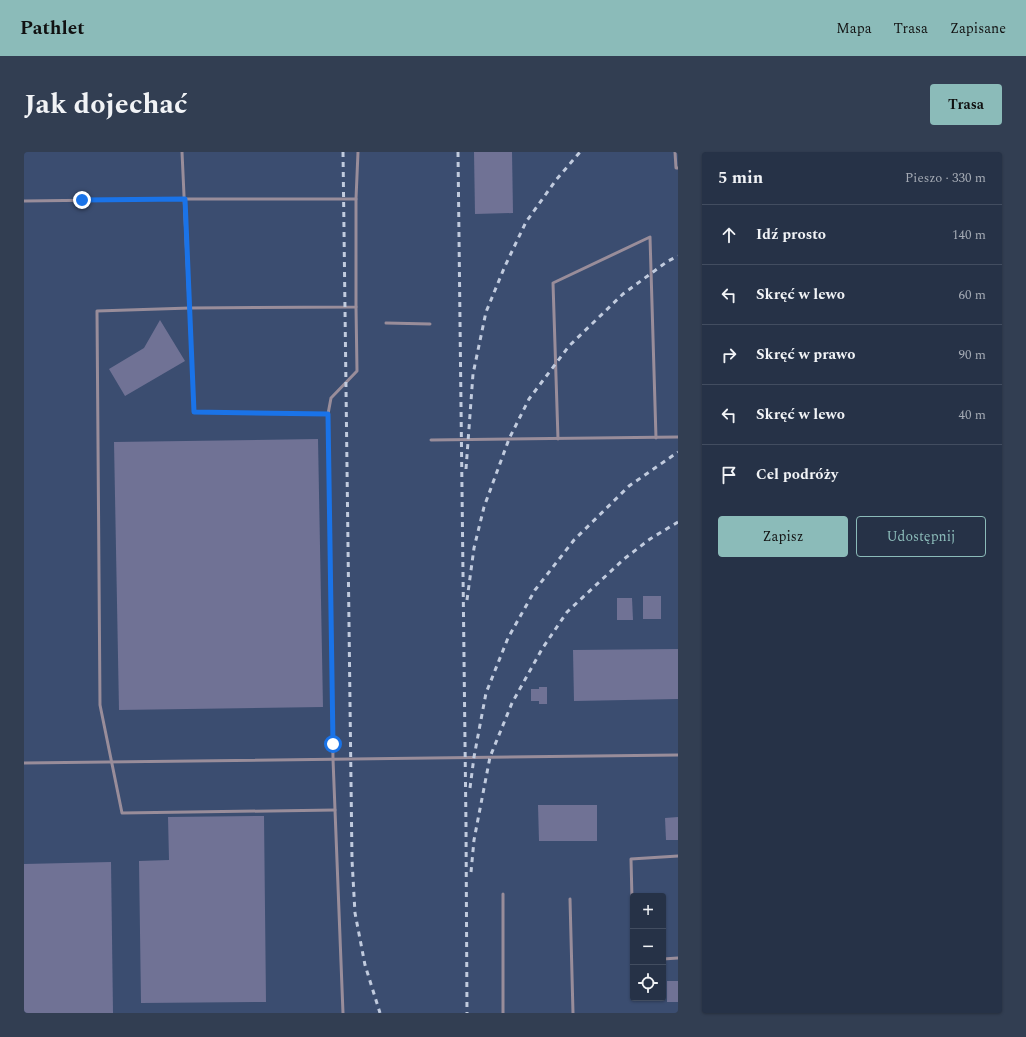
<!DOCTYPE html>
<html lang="pl">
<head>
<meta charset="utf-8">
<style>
  :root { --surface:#263247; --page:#323e52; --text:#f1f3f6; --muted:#a4aab4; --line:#424d60; --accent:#8bbbb9 }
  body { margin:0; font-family:Spectral,serif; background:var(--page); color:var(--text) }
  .controls { position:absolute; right:12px; bottom:12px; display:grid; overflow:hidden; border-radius:4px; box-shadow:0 1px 3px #0004 }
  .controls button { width:36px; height:36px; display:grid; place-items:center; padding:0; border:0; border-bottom:1px solid var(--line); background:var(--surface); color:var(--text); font:20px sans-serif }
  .stop { position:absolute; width:12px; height:12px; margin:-9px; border:3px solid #1a73e8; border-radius:50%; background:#fff }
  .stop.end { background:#1a73e8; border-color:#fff; box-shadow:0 1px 4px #0008 }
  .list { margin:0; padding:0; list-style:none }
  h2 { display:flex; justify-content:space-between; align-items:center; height:52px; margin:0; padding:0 16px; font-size:17px }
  h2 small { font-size:13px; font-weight:400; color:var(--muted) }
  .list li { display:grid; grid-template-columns:26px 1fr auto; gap:12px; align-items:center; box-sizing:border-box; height:60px; padding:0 16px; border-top:1px solid var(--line) }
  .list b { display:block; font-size:15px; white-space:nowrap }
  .list em { font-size:13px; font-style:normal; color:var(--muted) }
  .actions { display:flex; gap:8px; padding:12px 16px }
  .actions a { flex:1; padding:9px 0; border:1px solid var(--accent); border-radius:4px; text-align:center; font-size:14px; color:var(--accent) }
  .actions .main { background:var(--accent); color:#111 }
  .icon { flex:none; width:22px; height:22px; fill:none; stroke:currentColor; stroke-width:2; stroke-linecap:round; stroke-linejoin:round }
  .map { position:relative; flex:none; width:654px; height:861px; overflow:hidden; border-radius:4px }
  header { display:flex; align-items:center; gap:24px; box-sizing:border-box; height:56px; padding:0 20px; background:var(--accent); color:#111 }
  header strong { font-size:19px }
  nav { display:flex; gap:22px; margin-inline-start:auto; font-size:14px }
  .intro { display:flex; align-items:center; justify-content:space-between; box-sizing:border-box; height:96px; padding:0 24px }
  h1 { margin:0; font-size:28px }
  .button { padding:10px 18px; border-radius:4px; background:var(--accent); color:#111; font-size:14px; font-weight:700 }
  main { display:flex; gap:24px; padding:0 24px }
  aside { flex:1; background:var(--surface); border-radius:4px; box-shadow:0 1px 3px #0004 }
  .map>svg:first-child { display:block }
  .built { fill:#3b4d70; fill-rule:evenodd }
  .building { fill:#707295 }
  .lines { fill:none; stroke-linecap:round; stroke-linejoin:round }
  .service { stroke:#998d9a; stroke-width:3 }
  .rail { stroke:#c1cbde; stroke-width:3; stroke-dasharray:5 5; stroke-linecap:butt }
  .route { stroke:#1a73e8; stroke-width:5 }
</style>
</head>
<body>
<header>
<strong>Pathlet</strong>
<nav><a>Mapa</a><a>Trasa</a><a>Zapisane</a></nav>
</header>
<div class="intro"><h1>Jak dojechać</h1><a class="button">Trasa</a></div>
<main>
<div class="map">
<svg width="654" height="861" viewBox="0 0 654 861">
  <rect width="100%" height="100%" fill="#33425f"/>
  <!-- built -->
  <path class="built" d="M0 0H654V861H0ZM609 744H639V846H609Z"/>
  <!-- building -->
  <g class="building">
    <polygon points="450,0 488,0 489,61 451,62"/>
    <polygon points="136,168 161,209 101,244 85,217 120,196"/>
    <polygon points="294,287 299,555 95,558 90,290"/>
    <rect x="619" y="444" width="18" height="23"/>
    <polygon points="593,446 608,446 609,468 593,468"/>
    <polygon points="654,497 654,547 550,549 549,498"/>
    <polygon points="515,535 523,535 523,552 515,552 515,549 507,549 507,537 515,537"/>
    <polygon points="514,653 573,653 573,689 515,689"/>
    <polygon points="240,664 242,850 117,851 115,709 145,708 144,665"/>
    <polygon points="654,665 654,688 642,688 641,666"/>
    <polygon points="87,710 89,861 0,861 0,712"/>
    <rect x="643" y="829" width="11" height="21"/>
  </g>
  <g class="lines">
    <!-- service -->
    <g class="service">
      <polyline points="158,0 170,260 304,262 309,607 319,861"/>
      <polyline points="651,0 652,16 654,16"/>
      <polyline points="0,49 161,47 332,47"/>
      <polyline points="362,171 406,172"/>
      <polyline points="304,262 307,246 333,219 332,155"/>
      <polyline points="534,287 529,131 626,85 632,286"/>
      <polyline points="407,288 654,285"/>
      <polyline points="0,611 654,603"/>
      <polyline points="311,658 98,661 76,553 73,159 166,156 332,155 332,47 334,0"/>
      <polyline points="546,747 549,861"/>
      <polyline points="609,788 607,707 654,704"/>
      <polyline points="639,807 654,806"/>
      <polyline points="479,861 479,742"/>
    </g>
    <!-- rail -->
    <g class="rail">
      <polyline points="319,0 328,708 331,761 341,813 356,861"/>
      <polyline points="434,0 442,674 443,861"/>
      <polyline points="442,317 449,222 462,160 481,114 502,70 532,28 556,0"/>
      <polyline points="443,448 450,396 460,355 485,287 505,247 545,194 599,142 644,109 654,104"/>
      <polyline points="446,636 450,605 462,541 484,486 511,438 550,388 605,334 654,300"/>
      <polyline points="447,720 450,688 466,605 488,551 518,497 543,460 600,407 626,387 654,370"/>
    </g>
  </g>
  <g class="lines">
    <!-- route -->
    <polyline class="route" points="58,48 161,47 170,260 304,262 309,592"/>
  </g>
</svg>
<div class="controls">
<button>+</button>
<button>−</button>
<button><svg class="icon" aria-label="locate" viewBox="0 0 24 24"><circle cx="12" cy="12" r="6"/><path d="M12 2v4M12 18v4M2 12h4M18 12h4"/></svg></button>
</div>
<div class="stop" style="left:309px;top:592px"></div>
<div class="stop end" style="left:58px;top:48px"></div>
</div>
<aside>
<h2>5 min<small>Pieszo · 330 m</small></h2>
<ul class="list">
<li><svg class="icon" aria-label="ahead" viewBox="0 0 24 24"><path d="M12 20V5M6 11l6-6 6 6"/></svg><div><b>Idź prosto</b></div><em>140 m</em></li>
<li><svg class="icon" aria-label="left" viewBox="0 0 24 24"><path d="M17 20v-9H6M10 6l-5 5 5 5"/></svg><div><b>Skręć w lewo</b></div><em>60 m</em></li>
<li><svg class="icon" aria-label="right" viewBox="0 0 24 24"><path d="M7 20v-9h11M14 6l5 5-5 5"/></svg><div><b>Skręć w prawo</b></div><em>90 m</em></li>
<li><svg class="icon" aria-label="left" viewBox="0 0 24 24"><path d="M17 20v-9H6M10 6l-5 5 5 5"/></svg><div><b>Skręć w lewo</b></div><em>40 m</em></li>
<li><svg class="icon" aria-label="arrive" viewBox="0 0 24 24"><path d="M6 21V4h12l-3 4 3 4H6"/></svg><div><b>Cel podróży</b></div></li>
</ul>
<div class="actions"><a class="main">Zapisz</a><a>Udostępnij</a></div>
</aside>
</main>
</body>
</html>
